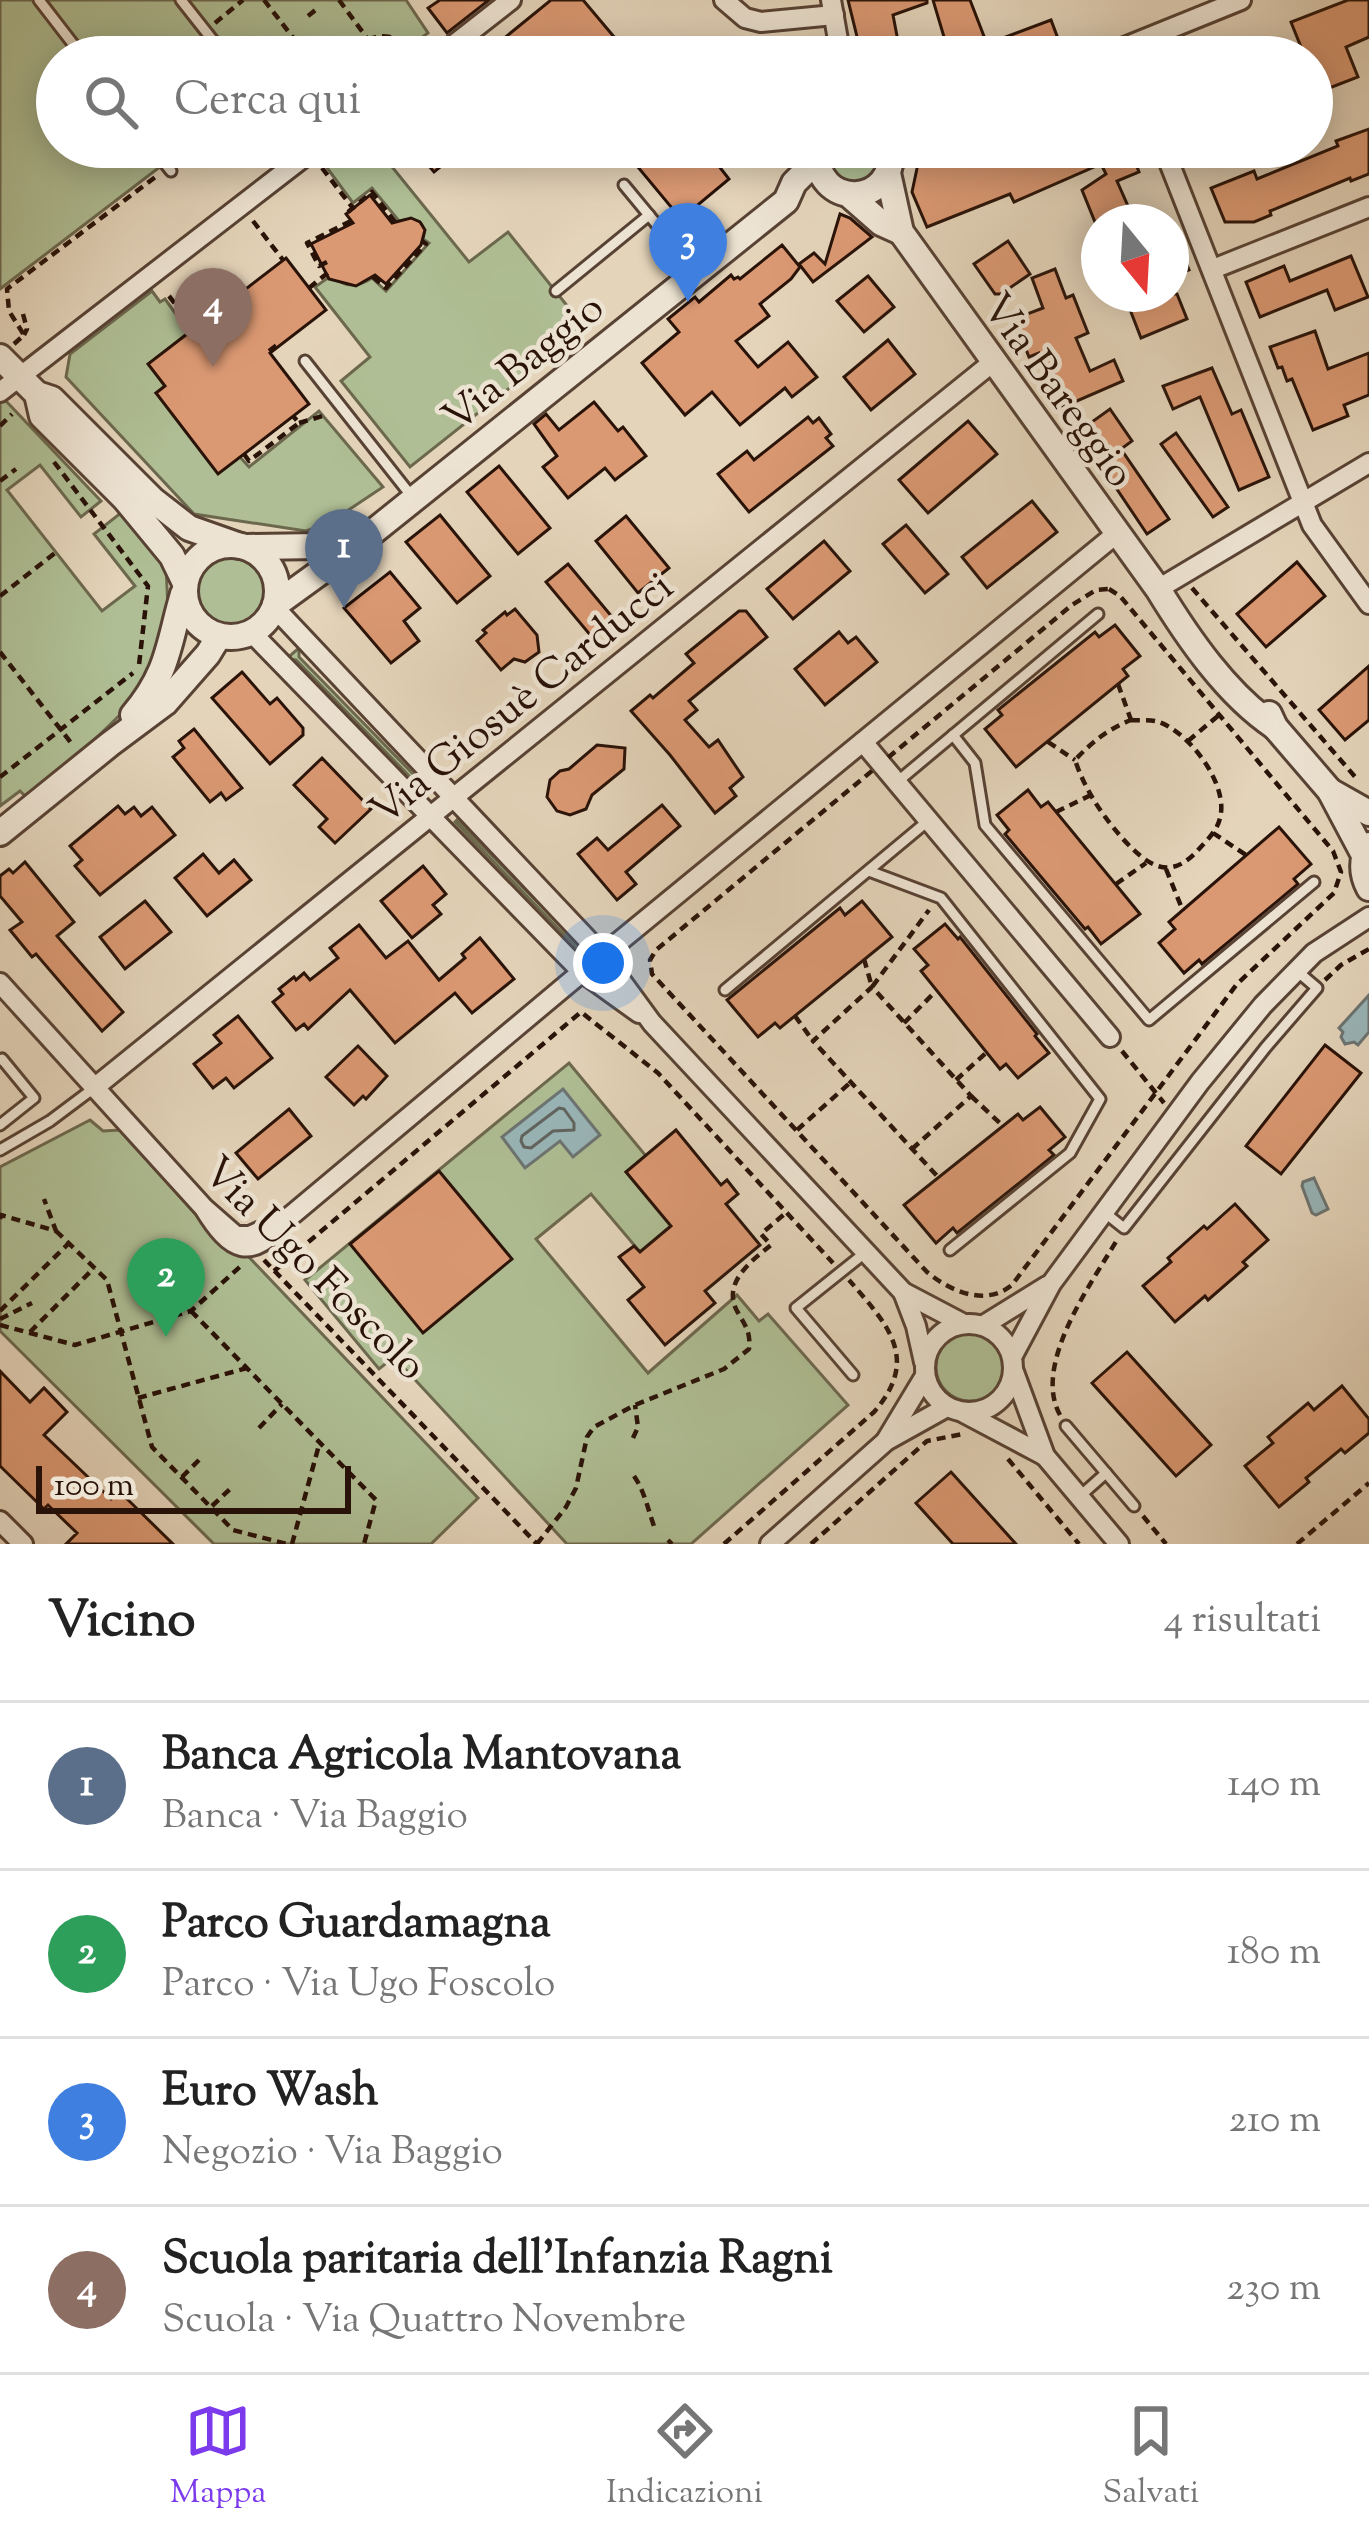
<!DOCTYPE html>
<html lang="it">
<head>
<meta charset="utf-8">
<style>
  :root { --surface:#fff; --page:#f2f2f2; --text:#222; --muted:#767676; --line:#e0e0e0; --accent:#7c3aed }
  body { margin:0; font-family:"Sorts Mill Goudy",serif; background:var(--page); color:var(--text) }
  .compass { position:absolute; left:1081px; top:204px; width:108px; height:108px; border-radius:50%; background:var(--surface); box-shadow:0 6px 30px #0003; rotate:162deg }
  .scale { position:absolute; left:36px; bottom:30px; width:315px; box-sizing:border-box; padding-left:12px; border:6px solid #291208; border-top:0; font-size:33px; line-height:42px; white-space:nowrap; color:#291208; -webkit-text-stroke:9px #ede3d2; paint-order:stroke }
  .you { position:absolute; left:603px; top:963px; width:42px; height:42px; margin:-30px; border:9px solid #fff; border-radius:50%; background:#1a73e8; box-shadow:0 0 0 18px #1a73e833 }
  .badge { display:grid; place-items:center; width:78px; height:78px; border-radius:50%; background:var(--accent); color:#fff; font-size:39px; font-weight:700 }
  .pin { position:absolute; translate:-50% -99px; filter:drop-shadow(0 3px 6px #0008) }
  .pin::after { content:''; position:absolute; top:63px; width:42px; height:36px; background:inherit; clip-path:polygon(0 0,100% 0,50% 100%) }
  .list { margin:0; padding:0; list-style:none }
  h2 { display:flex; justify-content:space-between; align-items:center; height:156px; margin:0; padding:0 48px; font-size:51px }
  h2 small { font-size:39px; font-weight:400; color:var(--muted) }
  .list li { display:grid; grid-template-columns:78px 1fr auto; gap:36px; align-items:center; box-sizing:border-box; height:168px; padding:0 48px; border-top:3px solid var(--line) }
  .list b { display:block; font-size:45px; white-space:nowrap }
  .list p { margin:0; font-size:39px; white-space:nowrap; color:var(--muted) }
  .list em { font-size:39px; font-style:normal; color:var(--muted) }
  .icon { flex:none; width:66px; height:66px; fill:none; stroke:currentColor; stroke-width:2; stroke-linecap:round; stroke-linejoin:round }
  .map { position:relative; flex:none; width:1369px; height:1544px; overflow:hidden }
  .search { position:absolute; background:var(--surface); box-shadow:0 6px 30px #0003; left:36px; right:36px; top:36px; height:132px; display:flex; align-items:center; gap:30px; box-sizing:border-box; padding:0 42px; border-radius:66px; color:var(--muted); font-size:45px }
  .sheet { height:828px; background:var(--surface) }
  nav { display:flex; justify-content:space-around; align-items:center; box-sizing:border-box; height:168px; border-top:3px solid var(--line); background:var(--surface); font-size:33px; color:var(--muted) }
  nav a { display:grid; justify-items:center; gap:6px }
  nav .on { color:var(--accent) }
  .map>svg:first-child { display:block }
  .green { fill:#afbe94; stroke:#6c684e; stroke-width:3 }
  .water { fill:#99b6b9; stroke:#6c7472; stroke-width:3 }
  .lines { fill:none; stroke-linecap:round; stroke-linejoin:round }
  .shore { stroke:#616460; stroke-width:3 }
  .building { fill:#db9973; stroke:#291208; stroke-width:3 }
  .service-casing { stroke:#584234; stroke-width:15 }
  .minor-casing { stroke:#584234; stroke-width:24 }
  .tertiary-casing { stroke:#584234; stroke-width:30 }
  .path { stroke:#291208; stroke-width:4.5; stroke-dasharray:9 6; stroke-linecap:butt }
  .service { stroke:#ede3d2; stroke-width:9 }
  .minor { stroke:#ede3d2; stroke-width:18 }
  .tertiary { stroke:#ede3d2; stroke-width:24 }
  .labels { text-anchor:middle; stroke-width:9; stroke-linejoin:round; paint-order:stroke }
  .street-label { font-size:42px; fill:#291208; stroke:#ede3d2 }
</style>
</head>
<body>
<div class="map">
<svg width="1369" height="1544" viewBox="0 0 1369 1544">
  <rect width="100%" height="100%" fill="#e4d4ba"/>
  <filter id="stains"><feTurbulence type="fractalNoise" baseFrequency=".00167" numOctaves="4"/><feColorMatrix values="0 0 0 0 .2 0 0 0 0 .09 0 0 0 0 .02 0 0 0 .5 -.17"/></filter>
  <radialGradient id="worn" r=".72"><stop offset=".6" stop-color="#630" stop-opacity="0"/><stop offset="1" stop-color="#630" stop-opacity=".3"/></radialGradient>
  <!-- green -->
  <g class="green">
    <polygon points="0,0 406,0 428,33 396,57 57,57 57,147 186,147 0,289"/>
    <path d="M340 147H376L469 262 508 232 585 328 410 467 341 381 370 357 315 287 332 275C344 288 357 288 372 278L386 291 429 243 423 239C428 220 413 218 399 221L372 188 353 203 322 161Z"/>
    <path d="M831 147H877C883 163 875 174 862 183L840 181C831 170 826 161 831 147Z"/>
    <polygon points="152,291 160,302 165,299 189,332 149,364 165,386 156,393 240,457 249,467 319,411 383,487 329,523 306,531 194,514 66,377 70,354"/>
    <polygon points="5,400 101,501 81,517 40,465 7,490 102,611 135,586 94,534 122,512 166,567 168,608 159,662 127,708 88,746 26,797 20,791 0,806 0,403"/>
    <circle cx="232" cy="591" r="34"/>
    <polygon points="299,648 299,657 419,780 416,783 296,660 286,659"/>
    <polygon points="457,820 580,945 577,948 455,822"/>
    <polygon points="569,1063 646,1156 626,1172 671,1226 640,1252 591,1194 536,1239 648,1373 737,1295 759,1321 768,1314 848,1405 691,1544 567,1544 394,1357 379,1369 305,1280"/>
    <polygon points="90,1120 103,1131 120,1130 219,1240 247,1255 478,1498 431,1544 214,1544 0,1331 0,1167"/>
    <circle cx="970" cy="1367" r="34"/>
  </g>
  <!-- water -->
  <g class="water">
    <polygon points="1369,995 1369,1032 1358,1045 1354,1042 1345,1044 1341,1037 1343,1032 1339,1028"/>
    <polygon points="563,1089 600,1135 573,1157 560,1141 525,1168 502,1137"/>
    <polygon points="1314,1178 1328,1209 1316,1215 1312,1213 1302,1186 1303,1182"/>
  </g>
  <g class="lines">
    <!-- shore -->
    <polygon class="shore" points="559,1108 564,1109 574,1123 574,1130 553,1131 531,1148 524,1147 521,1141 522,1136"/>
  </g>
  <!-- building -->
  <g class="building">
    <polygon points="440,0 489,0 447,33 428,8"/>
    <polygon points="551,0 583,0 631,57 481,57"/>
    <polygon points="848,0 927,0 927,3 893,15 901,57 862,57"/>
    <polygon points="933,0 970,0 987,44 1051,20 1063,52 1050,57 950,57"/>
    <polygon points="1348,0 1369,0 1369,37 1346,47 1358,77 1319,92 1312,75 1312,57 1305,57 1291,22"/>
    <polygon points="1369,129 1369,174 1351,181 1350,178 1270,211 1271,215 1254,222 1225,222 1211,188 1254,171 1257,179 1338,146 1336,141"/>
    <polygon points="413,147 465,147 434,172"/>
    <polygon points="645,147 690,147 703,163 711,156 729,179 681,219 637,166 651,154"/>
    <polygon points="932,147 1139,147 1131,151 1139,172 1117,181 1135,222 1095,222 1082,190 1106,174 1101,164 1014,202 1010,194 927,227 912,192 919,159"/>
    <polygon points="370,195 392,223 411,218 420,222 425,230 421,245 386,284 375,275 356,286 329,279 311,244 353,223 346,214"/>
    <polygon points="840,214 850,218 872,237 813,282 799,264 814,253 825,264"/>
    <polygon points="1171,226 1189,270 1171,277"/>
    <polygon points="1008,241 1030,274 1001,294 995,294 974,264"/>
    <polygon points="782,245 800,267 791,279 760,304 769,316 736,341 758,367 788,342 817,377 792,397 785,388 740,425 712,392 685,415 642,363 679,332 668,319 695,297 699,302 731,275 734,279 738,277 740,279"/>
    <polygon points="1351,256 1368,297 1335,310 1327,290 1260,317 1246,282 1284,266 1290,281"/>
    <polygon points="286,258 326,310 270,353 309,404 218,474 156,393 165,386 148,364"/>
    <polygon points="1055,269 1066,298 1073,295 1088,333 1076,338 1090,371 1114,360 1123,381 1063,407 1039,353 1029,357 1014,319 1043,308 1032,278"/>
    <polygon points="868,276 894,307 864,332 837,301"/>
    <polygon points="1124,294 1177,294 1187,319 1141,338"/>
    <polygon points="1315,331 1328,369 1369,353 1369,395 1344,405 1348,416 1313,430 1292,379 1287,381 1282,367 1278,368 1270,347"/>
    <polygon points="888,340 915,374 871,410 844,377"/>
    <polygon points="1212,368 1232,414 1241,410 1269,477 1239,490 1200,397 1173,409 1163,386"/>
    <polygon points="594,402 618,431 623,427 646,456 615,480 605,468 568,498 543,467 557,456 534,424 546,414 559,430"/>
    <polygon points="1110,409 1132,441 1121,449 1169,519 1147,534 1100,464 1095,467 1081,448 1084,446 1075,434"/>
    <polygon points="808,417 813,423 819,418 831,434 826,438 833,446 749,512 718,474 747,451 754,460"/>
    <polygon points="968,421 997,454 928,513 899,480"/>
    <polygon points="1176,433 1228,507 1213,517 1161,444"/>
    <polygon points="499,466 550,528 518,554 467,492"/>
    <polygon points="1032,501 1057,532 987,588 962,557"/>
    <polygon points="440,515 490,576 457,603 406,542"/>
    <polygon points="626,516 669,568 638,593 596,541"/>
    <polygon points="906,525 948,574 925,593 883,544"/>
    <polygon points="824,541 850,571 793,619 767,589"/>
    <polygon points="1297,562 1325,596 1266,647 1237,614"/>
    <polygon points="568,564 613,618 591,636 546,582"/>
    <polygon points="390,572 420,608 404,621 419,641 391,663 344,608"/>
    <polygon points="515,609 537,635 539,652 525,662 514,659 501,670 477,641 486,633 483,630 505,612 507,615"/>
    <polygon points="739,611 746,611 767,637 689,701 697,710 685,720 709,747 718,740 743,777 730,788 736,796 715,813 670,755 631,711 650,695 653,698 694,663 686,654"/>
    <polygon points="1115,625 1140,656 1123,669 1128,676 1016,767 985,729 1002,715 998,710 1059,661 1095,632 1099,637"/>
    <polygon points="839,632 848,643 856,637 877,662 825,705 795,669"/>
    <polygon points="1369,666 1369,720 1345,740 1319,710"/>
    <polygon points="242,672 270,704 277,698 303,728 303,735 270,764 212,698"/>
    <polygon points="194,729 242,788 226,800 221,793 210,802 173,757 184,748 179,741"/>
    <polygon points="597,745 625,748 624,769 592,795 586,809 570,815 557,811 547,797 550,780 560,771 569,769"/>
    <polygon points="322,758 371,809 335,843 319,827 327,819 294,785"/>
    <polygon points="1028,790 1041,807 1048,802 1140,914 1101,944 1088,927 1085,929 1005,834 1009,830 997,815"/>
    <polygon points="662,805 680,826 626,872 636,884 617,900 578,854 597,838 608,850"/>
    <polygon points="118,806 125,814 134,807 141,816 152,807 175,835 100,895 75,866 82,860 70,846"/>
    <polygon points="1279,827 1311,864 1294,879 1298,884 1202,964 1199,960 1184,973 1159,943 1175,929 1169,922"/>
    <polygon points="203,854 219,873 234,860 251,880 207,916 175,878"/>
    <polygon points="25,862 74,922 57,936 123,1012 102,1031 36,954 32,957 10,930 22,922 0,896 0,876 9,869 13,873"/>
    <polygon points="423,866 446,894 433,905 441,914 412,938 381,901"/>
    <polygon points="145,901 171,932 125,969 100,937"/>
    <polygon points="862,901 892,937 780,1028 775,1023 758,1037 727,1000 840,908 845,915"/>
    <polygon points="945,924 958,939 960,937 1037,1034 1035,1036 1049,1053 1018,1078 1006,1064 1000,1069 921,971 928,965 914,949"/>
    <polygon points="359,925 386,958 408,941 439,980 465,958 462,954 480,938 514,979 472,1013 455,993 395,1043 350,990 308,1029 304,1024 296,1030 273,1002 283,994 279,989 294,977 296,980 304,973 310,980 338,958 330,948"/>
    <polygon points="238,1016 272,1058 234,1088 226,1078 213,1088 194,1064 221,1043 214,1035"/>
    <polygon points="1325,1045 1361,1073 1281,1174 1246,1146"/>
    <polygon points="358,1046 387,1076 366,1099 363,1096 354,1105 326,1077"/>
    <polygon points="1040,1107 1065,1137 1049,1150 1054,1155 957,1233 953,1228 936,1243 904,1205 1018,1114 1023,1120"/>
    <polygon points="289,1109 311,1136 258,1179 236,1153"/>
    <polygon points="676,1130 721,1185 727,1180 738,1194 726,1204 760,1245 705,1291 715,1303 665,1345 628,1300 644,1287 619,1257 634,1246 640,1252 671,1226 626,1172"/>
    <polygon points="439,1171 512,1259 423,1333 350,1244"/>
    <polygon points="1235,1204 1268,1240 1243,1262 1247,1266 1208,1300 1205,1296 1175,1322 1143,1286 1171,1262 1168,1258 1204,1226 1207,1229"/>
    <polygon points="1127,1352 1211,1445 1176,1476 1092,1383"/>
    <polygon points="0,1371 30,1402 44,1388 67,1412 44,1435 111,1499 119,1491 173,1544 66,1544 77,1533 48,1505 44,1509 0,1466"/>
    <polygon points="1342,1386 1369,1419 1369,1433 1345,1453 1341,1449 1306,1478 1309,1482 1279,1507 1245,1466 1273,1443 1268,1437 1308,1403 1314,1410"/>
    <polygon points="951,1472 1016,1544 953,1544 916,1503"/>
  </g>
  <g class="lines">
    <!-- service casing -->
    <g class="service-casing">
      <g id="service">
        <polyline points="39,0 83,57"/>
        <polyline points="181,0 226,57"/>
        <polyline points="152,147 171,171"/>
        <polyline points="624,185 696,272"/>
        <polyline points="556,291 649,215"/>
        <polyline points="305,361 413,498"/>
        <polyline points="953,735 975,763 985,825 1149,1020 1314,882"/>
        <polyline points="897,782 1098,614"/>
        <polyline points="869,871 941,898 1100,1099 1070,1153 950,1250"/>
        <polyline points="725,990 929,820"/>
        <polyline points="0,1060 2,1059 34,1098 0,1125"/>
        <polyline points="0,1150 50,1121 94,1088"/>
        <polyline points="1104,1212 1124,1228 1266,1047 1317,988 1297,971"/>
        <polyline points="853,1375 796,1308 866,1252"/>
        <polyline points="1066,1426 1134,1506"/>
        <polyline points="1079,1497 1106,1473"/>
      </g>
    </g>
    <!-- minor casing -->
    <g class="minor-casing">
      <g id="minor">
        <polyline points="724,0 745,18 761,22 834,15"/>
        <polyline points="831,0 841,57"/>
        <polyline points="438,57 511,0"/>
        <polyline points="1100,57 1241,0"/>
        <polyline points="1163,147 1312,525 1369,604"/>
        <polyline points="890,166 909,147"/>
        <polyline points="1213,269 1369,207"/>
        <polyline points="0,392 317,147"/>
        <polyline points="1158,589 1369,463"/>
        <polyline points="274,607 603,956 652,1023 903,1292 962,1323"/>
        <polyline points="252,633 582,972 639,1013"/>
        <polyline points="863,742 1110,1037"/>
        <path d="M0 983 204 1208C231 1252 250 1262 287 1219L250 1236H236L204 1208"/>
        <polyline points="94,1088 993,362"/>
        <polyline points="287,1219 570,982 1116,534"/>
        <polyline points="903,1292 916,1326 924,1362"/>
        <circle cx="969" cy="1368" r="44"/>
        <polyline points="984,1325 1047,1286"/>
        <polyline points="1012,1357 1051,1284 1200,1082 1263,1005 1314,953 1369,917"/>
        <polyline points="1014,1372 1045,1456 1119,1544"/>
        <polyline points="964,1413 1045,1456"/>
        <polyline points="887,1439 925,1376"/>
        <polyline points="0,1521 23,1544"/>
        <polyline points="770,1544 886,1441 947,1407"/>
      </g>
    </g>
    <!-- tertiary casing -->
    <g class="tertiary-casing">
      <g id="tertiary">
        <path d="M818 149C812 211 899 208 890 147"/>
        <path d="M888 173 901 232 1158 589C1188 638 1227 695 1275 727"/>
        <polyline points="848,194 881,223 901,232"/>
        <polyline points="0,357 37,394 52,399 153,500 189,528 240,546"/>
        <polyline points="37,394 42,416 125,499 172,556 185,583"/>
        <circle cx="231" cy="591" r="46"/>
        <polyline points="247,547 319,546 361,538"/>
        <polyline points="275,605 348,552 786,201 794,183 817,160"/>
        <polyline points="1269,714 1275,727 1330,791 1364,855"/>
        <path d="M133 715C169 672 168 645 183 594"/>
        <polyline points="1330,791 1369,813"/>
        <polyline points="0,833 110,744 165,703 208,654 219,636"/>
        <path d="M1369 845C1361 860 1361 873 1369 888"/>
      </g>
    </g>
    <!-- path -->
    <g class="path">
      <polyline points="264,0 308,57"/>
      <polyline points="339,0 367,38"/>
      <polyline points="308,16 318,8"/>
      <polyline points="215,23 243,0"/>
      <path d="M343 57C379 29 382 32 423 50"/>
      <polyline points="390,57 408,43"/>
      <polyline points="181,158 195,147"/>
      <polyline points="322,168 352,207"/>
      <polyline points="348,212 372,192 395,222"/>
      <polyline points="253,221 283,260"/>
      <polyline points="327,262 319,266 307,243 351,221"/>
      <polyline points="373,277 386,288 426,244 422,241"/>
      <polyline points="309,288 330,271"/>
      <polyline points="169,296 194,328"/>
      <polyline points="23,314 27,329 24,335"/>
      <polyline points="14,344 24,335 9,311 7,289 158,175"/>
      <polyline points="269,351 281,342"/>
      <polyline points="299,423 326,415"/>
      <polyline points="0,426 12,414"/>
      <polyline points="244,454 249,461 299,423 293,416"/>
      <polyline points="54,462 148,586 139,665"/>
      <polyline points="0,481 16,469"/>
      <polyline points="1192,588 1357,779"/>
      <path d="M1109 589 1120 596 1333 851 1341 872 1334 893 1237 984 1012 1285C985 1307 950 1291 927 1272L652 974 650 960 656 950 1072 605 1096 590Z"/>
      <polyline points="0,596 55,553"/>
      <polyline points="0,652 72,744"/>
      <polyline points="1118,684 1131,720"/>
      <path d="M1131 720C1140 721 1151 719 1159 722 1190 733 1229 785 1220 818 1217 831 1207 840 1199 849 1170 882 1148 866 1123 839 1102 815 1085 790 1075 760 1092 742 1108 729 1131 720Z"/>
      <polyline points="1188,741 1219,715"/>
      <polyline points="1048,742 1075,760"/>
      <polyline points="0,777 133,673"/>
      <polyline points="1056,812 1091,795"/>
      <polyline points="1213,833 1246,855"/>
      <polyline points="1166,869 1183,911"/>
      <polyline points="1116,884 1146,863"/>
      <polyline points="864,959 872,987 929,910"/>
      <polyline points="1325,980 1341,965 1369,949"/>
      <polyline points="795,1016 813,1041"/>
      <polyline points="904,1023 937,990"/>
      <polyline points="1122,1051 1164,1103"/>
      <polyline points="956,1080 986,1053"/>
      <polyline points="971,1096 1003,1126"/>
      <polyline points="797,1130 851,1082"/>
      <polyline points="912,1149 971,1096 872,987 813,1041 938,1177"/>
      <polyline points="0,1219 1,1215 56,1231 44,1199"/>
      <polyline points="56,1231 107,1280 152,1447 233,1530 287,1544"/>
      <polyline points="264,1260 537,1544"/>
      <polyline points="274,1271 581,1012 658,1073 833,1263"/>
      <polyline points="0,1311 70,1242"/>
      <polyline points="191,1311 376,1500 364,1544"/>
      <polyline points="0,1319 32,1303"/>
      <polyline points="0,1325 75,1345 191,1311 243,1264"/>
      <polyline points="30,1332 94,1268"/>
      <polyline points="138,1398 247,1368"/>
      <path d="M1060 1415C1032 1365 1091 1284 1117 1240"/>
      <polyline points="259,1428 282,1404"/>
      <polyline points="633,1438 638,1427 635,1405"/>
      <polyline points="1008,1459 1079,1544"/>
      <path d="M634 1476C645 1492 648 1510 655 1529"/>
      <polyline points="182,1477 199,1460"/>
      <polyline points="212,1506 230,1489"/>
      <polyline points="1143,1516 1166,1544"/>
      <polyline points="668,1540 672,1544"/>
      <polyline points="292,1544 319,1445"/>
      <path d="M537 1544 566 1507 576 1488 587 1437 594 1427 635 1405 724 1369 749 1349C751 1332 745 1325 737 1311 722 1283 751 1261 771 1245L761 1234 788 1211"/>
      <path d="M724 1544 874 1412C921 1358 887 1324 849 1280"/>
      <polyline points="811,1544 927,1441 963,1434"/>
      <polyline points="1297,1544 1369,1483"/>
    </g>
    <!-- service -->
    <use href="#service" class="service"/>
    <!-- minor -->
    <use href="#minor" class="minor"/>
    <!-- tertiary -->
    <use href="#tertiary" class="tertiary"/>
  </g>
  <g class="labels">
    <!-- street labels -->
    <g class="street-label">
      <text transform="translate(522 361) rotate(-39)" y="15">Via Baggio</text>
      <text transform="translate(1060 389) rotate(54)" y="15">Via Bareggio</text>
      <text transform="translate(520 697) rotate(-39)" y="15">Via Giosuè Carducci</text>
      <text transform="translate(316 1267) rotate(45)" y="15">Via Ugo Foscolo</text>
    </g>
  </g>
  <rect width="100%" height="100%" filter="url(#stains)"/>
  <rect width="100%" height="100%" fill="url(#worn)"/>
</svg>
<svg class="compass" viewBox="-18 -18 36 36"><path d="M0-13l5 13h-10z" fill="#e53935"/><path d="M0 13l5-13h-10z" fill="#767676"/></svg>
<div class="scale">100 m</div>
<div class="you"></div>
<div class="pin badge" style="left:344px;top:608px;background:#5c6f8a">1</div>
<div class="pin badge" style="left:166px;top:1337px;background:#2e9e5b">2</div>
<div class="pin badge" style="left:688px;top:302px;background:#3f7fe0">3</div>
<div class="pin badge" style="left:213px;top:367px;background:#8d6e63">4</div>
<div class="search"><svg class="icon" aria-label="search" viewBox="0 0 24 24"><circle cx="10" cy="10" r="6"/><path d="M15 15l6 6"/></svg>Cerca qui</div>
</div>
<section class="sheet">
<h2>Vicino<small>4 risultati</small></h2>
<ul class="list">
<li><span class="badge" style="background:#5c6f8a">1</span><div><b>Banca Agricola Mantovana</b><p>Banca · Via Baggio</p></div><em>140 m</em></li>
<li><span class="badge" style="background:#2e9e5b">2</span><div><b>Parco Guardamagna</b><p>Parco · Via Ugo Foscolo</p></div><em>180 m</em></li>
<li><span class="badge" style="background:#3f7fe0">3</span><div><b>Euro Wash</b><p>Negozio · Via Baggio</p></div><em>210 m</em></li>
<li><span class="badge" style="background:#8d6e63">4</span><div><b>Scuola paritaria dell'Infanzia Ragni</b><p>Scuola · Via Quattro Novembre</p></div><em>230 m</em></li>
</ul>
</section>
<nav>
<a class="on"><svg class="icon" aria-label="map" viewBox="0 0 24 24"><path d="M3 6l6-2 6 2 6-2v14l-6 2-6-2-6 2zM9 4v14M15 6v14"/></svg>Mappa</a>
<a><svg class="icon" aria-label="directions" viewBox="0 0 24 24"><path d="M12 3l9 9-9 9-9-9zM9 14v-3h6M13 9l2 2-2 2"/></svg>Indicazioni</a>
<a><svg class="icon" aria-label="saved" viewBox="0 0 24 24"><path d="M7 4h10v16l-5-4-5 4z"/></svg>Salvati</a>
</nav>
</body>
</html>
